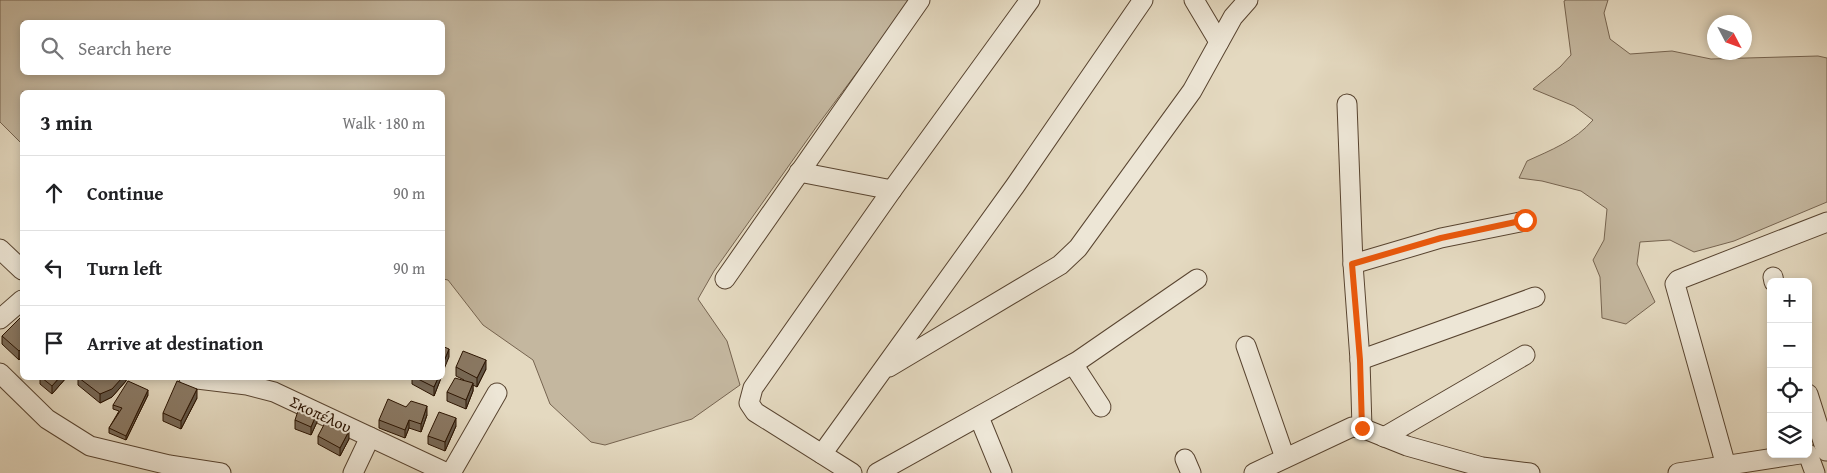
<!DOCTYPE html>
<html lang="en">
<head>
<meta charset="utf-8">
<style>
  :root { --surface:#fff; --page:#f2f2f2; --text:#202124; --muted:#757577; --line:#e0e0e0 }
  body { margin:0; font-family:"Gentium Book Plus",serif; background:var(--page); color:var(--text) }
  .controls { position:absolute; right:15px; bottom:15px; display:grid; overflow:hidden; border-radius:8px; box-shadow:0 2px 8px #0003 }
  .controls button { width:45px; height:45px; display:grid; place-items:center; padding:0; border:0; border-bottom:1px solid var(--line); background:var(--surface); color:var(--text); font:25px sans-serif }
  .compass { position:absolute; left:1707px; top:15px; width:45px; height:45px; border-radius:50%; background:var(--surface); box-shadow:0 2px 8px #0003; rotate:131deg }
  .stop { position:absolute; width:15px; height:15px; margin:-11px; border:4px solid #ea580c; border-radius:50%; background:#fff }
  .stop.end { background:#ea580c; border-color:#fff; box-shadow:0 1px 5px #0008 }
  .list { margin:0; padding:0; list-style:none }
  h2 { display:flex; justify-content:space-between; align-items:center; height:65px; margin:0; padding:0 20px; font-size:21px }
  h2 small { font-size:16px; font-weight:400; color:var(--muted) }
  .list li { display:grid; grid-template-columns:32px 1fr auto; gap:15px; align-items:center; box-sizing:border-box; height:75px; padding:0 20px; border-top:1px solid var(--line) }
  .list b { display:block; font-size:19px; white-space:nowrap }
  .list em { font-size:16px; font-style:normal; color:var(--muted) }
  .icon { flex:none; width:28px; height:28px; fill:none; stroke:currentColor; stroke-width:2; stroke-linecap:round; stroke-linejoin:round }
  .map { position:relative; flex:none; width:1827px; height:473px; overflow:hidden }
  .search { position:absolute; background:var(--surface); box-shadow:0 2px 8px #0003; left:20px; top:20px; width:425px; height:55px; display:flex; align-items:center; gap:12px; box-sizing:border-box; padding:0 18px; border-radius:8px; color:var(--muted); font-size:19px }
  .panel { position:absolute; background:var(--surface); box-shadow:0 2px 8px #0003; left:20px; top:90px; width:425px; height:290px; border-radius:8px }
  .map>svg:first-child { display:block }
  .green { fill:#c4b79f; stroke:#766450; fill-rule:evenodd }
  .lines { fill:none; stroke-linecap:round; stroke-linejoin:round }
  .minor-casing { stroke:#584430; stroke-width:21 }
  .minor { stroke:#ede6d6; stroke-width:19 }
  .wall { fill:#776856; stroke:#291200 }
  .shaded-wall { fill:#615546; stroke:#291200 }
  .building { fill:#8a7964; stroke:#291200 }
  .route { stroke:#ea580c; stroke-width:6 }
  .labels { text-anchor:middle; stroke-width:4; stroke-linejoin:round; paint-order:stroke }
  .street-label { font-size:16px; fill:#291200; stroke:#ede6d6 }
</style>
</head>
<body>
<div class="map">
<svg width="1827" height="473" viewBox="0 0 1827 473">
  <rect width="100%" height="100%" fill="#e4d9c0"/>
  <filter id="stains"><feTurbulence type="fractalNoise" baseFrequency=".004" numOctaves="4"/><feColorMatrix values="0 0 0 0 .2 0 0 0 0 .09 0 0 0 0 .02 0 0 0 .5 -.17"/></filter>
  <radialGradient id="worn" r=".72"><stop offset=".6" stop-color="#630" stop-opacity="0"/><stop offset="1" stop-color="#630" stop-opacity=".3"/></radialGradient>
  <!-- green -->
  <g class="green">
    <path d="M0 0H911L817 126 714 271 698 299 727 341 740 385 692 419 605 445 591 442 550 404 533 360 483 325 448 280 443 279 442 92H22V144L0 122ZM22 22H442V72H22Z"/>
    <path d="M1566 0H1608L1604 13 1610 39 1630 54 1672 51 1711 59 1818 56 1827 58V202L1734 241 1694 252 1670 240 1640 242 1637 264 1655 302 1626 324 1602 318 1600 277 1593 260 1604 240 1607 209 1581 191 1542 181 1519 178 1527 161C1551 150 1575 141 1593 120L1574 106 1533 89 1560 67 1571 55 1564 1Z"/>
  </g>
  <g class="lines">
    <!-- minor casing -->
    <g class="minor-casing">
      <g id="minor">
        <polyline points="1194,0 1219,42"/>
        <polyline points="1347,104 1353,264 1360,360 1362,428"/>
        <polyline points="799,172 892,190"/>
        <polyline points="0,249 22,270"/>
        <polyline points="1353,264 1441,238 1525,221"/>
        <polyline points="1773,277 1774,282"/>
        <polyline points="725,279 920,0"/>
        <polyline points="0,319 22,300"/>
        <polyline points="1246,346 1285,458"/>
        <polyline points="1360,360 1535,297"/>
        <polyline points="1073,364 1101,407"/>
        <polyline points="889,367 1060,265 1078,248 1192,91 1233,17 1248,0"/>
        <polyline points="0,373 47,419 90,446 169,465 221,473"/>
        <polyline points="189,378 247,385 274,392 447,473"/>
        <polyline points="1808,394 1826,451"/>
        <polyline points="979,417 1002,473"/>
        <polyline points="1384,437 1525,355"/>
        <polyline points="822,454 1015,186 1143,0"/>
        <polyline points="1808,454 1815,473"/>
        <polyline points="1185,459 1191,473"/>
        <polyline points="1726,466 1675,284 1678,280 1827,222"/>
        <polyline points="353,473 370,437"/>
        <polyline points="451,473 497,393"/>
        <polyline points="852,473 755,412 749,403 753,388 892,190 1030,0"/>
        <polyline points="877,473 1078,361 1197,279"/>
        <polyline points="1254,473 1352,427 1362,428 1407,446 1482,467 1530,473"/>
        <polyline points="1678,473 1800,454"/>
      </g>
    </g>
    <!-- minor -->
    <use href="#minor" class="minor"/>
  </g>
  <!-- wall -->
  <g class="wall">
    <polygon points="22,320 19,360 2,344 2,336"/>
    <polygon points="456,367 486,369 477,387 473,385 473,391 466,409 447,401 447,392 464,380 456,376"/>
    <polygon points="40,378 66,378 52,394 40,384"/>
    <polygon points="78,378 126,378 126,381 112,397 100,403 78,385"/>
    <polygon points="412,378 441,378 434,396 412,384"/>
    <polygon points="148,395 126,440 109,433 109,428 119,411 113,409 113,405"/>
    <polygon points="197,398 181,429 163,421 163,413"/>
    <polygon points="406,407 427,415 421,432 409,428 405,438 379,428 379,420"/>
    <polygon points="295,420 317,422 311,435 295,429"/>
    <polygon points="456,426 445,451 428,444 428,436"/>
    <polygon points="318,436 349,439 340,456 318,444"/>
  </g>
  <!-- shaded-wall -->
  <g class="shaded-wall">
    <polygon points="22,348 22,356 19,360 19,351"/>
    <polygon points="449,349 449,357 442,374 442,366"/>
    <polygon points="486,360 486,369 477,387 477,378"/>
    <polygon points="59,378 66,378 52,394 52,386"/>
    <polygon points="122,378 126,378 126,381 112,397 100,403 100,394"/>
    <polygon points="438,378 441,378 434,396 434,387"/>
    <polygon points="473,383 473,391 466,409 466,400"/>
    <polygon points="197,389 197,398 181,429 181,421"/>
    <polygon points="148,390 148,395 126,440 126,436"/>
    <polygon points="427,406 427,415 421,432 421,424"/>
    <polygon points="317,413 317,422 311,435 311,427"/>
    <polygon points="456,418 456,426 445,451 445,442"/>
    <polygon points="409,420 409,428 405,438 405,430"/>
    <polygon points="349,431 349,439 340,456 340,448"/>
  </g>
  <!-- building -->
  <g class="building">
    <polygon points="20,318 22,320 22,348 19,351 2,336"/>
    <polygon points="442,346 449,349 442,366"/>
    <polygon points="463,351 486,360 477,378 456,367"/>
    <polygon points="42,378 59,378 52,386"/>
    <polygon points="79,378 122,378 112,389 100,394"/>
    <polygon points="416,378 438,378 434,387"/>
    <polygon points="455,378 473,383 466,400 447,392"/>
    <polygon points="128,381 148,390 126,436 109,428 122,408 113,405"/>
    <polygon points="177,381 197,389 181,421 163,413"/>
    <polygon points="388,399 406,407 411,401 427,406 421,424 409,420 405,430 379,420"/>
    <polygon points="300,405 317,413 311,427 295,420"/>
    <polygon points="439,412 456,418 445,442 428,436"/>
    <polygon points="327,419 349,431 340,448 318,436"/>
  </g>
  <g class="lines">
    <!-- route -->
    <polyline class="route" points="1362,428 1360,360 1352,264 1441,238 1525,220"/>
  </g>
  <g class="labels">
    <!-- street labels -->
    <g class="street-label">
      <text transform="translate(321 414) rotate(25)" y="6">Σκοπέλου</text>
    </g>
  </g>
  <rect width="100%" height="100%" filter="url(#stains)"/>
  <rect width="100%" height="100%" fill="url(#worn)"/>
</svg>
<div class="controls">
<button>+</button>
<button>−</button>
<button><svg class="icon" aria-label="locate" viewBox="0 0 24 24"><circle cx="12" cy="12" r="6"/><path d="M12 2v4M12 18v4M2 12h4M18 12h4"/></svg></button>
<button><svg class="icon" aria-label="layers" viewBox="0 0 24 24"><path d="M12 4l9 5-9 5-9-5zM3 14l9 5 9-5"/></svg></button>
</div>
<svg class="compass" viewBox="-18 -18 36 36"><path d="M0-13l5 13h-10z" fill="#e53935"/><path d="M0 13l5-13h-10z" fill="#757577"/></svg>
<div class="stop" style="left:1525px;top:220px"></div>
<div class="stop end" style="left:1362px;top:428px"></div>
<div class="search"><svg class="icon" aria-label="search" viewBox="0 0 24 24"><circle cx="10" cy="10" r="6"/><path d="M15 15l6 6"/></svg>Search here</div>
<section class="panel">
<h2>3 min<small>Walk · 180 m</small></h2>
<ul class="list">
<li><svg class="icon" aria-label="ahead" viewBox="0 0 24 24"><path d="M12 20V5M6 11l6-6 6 6"/></svg><div><b>Continue</b></div><em>90 m</em></li>
<li><svg class="icon" aria-label="left" viewBox="0 0 24 24"><path d="M17 20v-9H6M10 6l-5 5 5 5"/></svg><div><b>Turn left</b></div><em>90 m</em></li>
<li><svg class="icon" aria-label="arrive" viewBox="0 0 24 24"><path d="M6 21V4h12l-3 4 3 4H6"/></svg><div><b>Arrive at destination</b></div></li>
</ul>
</section>
</div>
</body>
</html>
